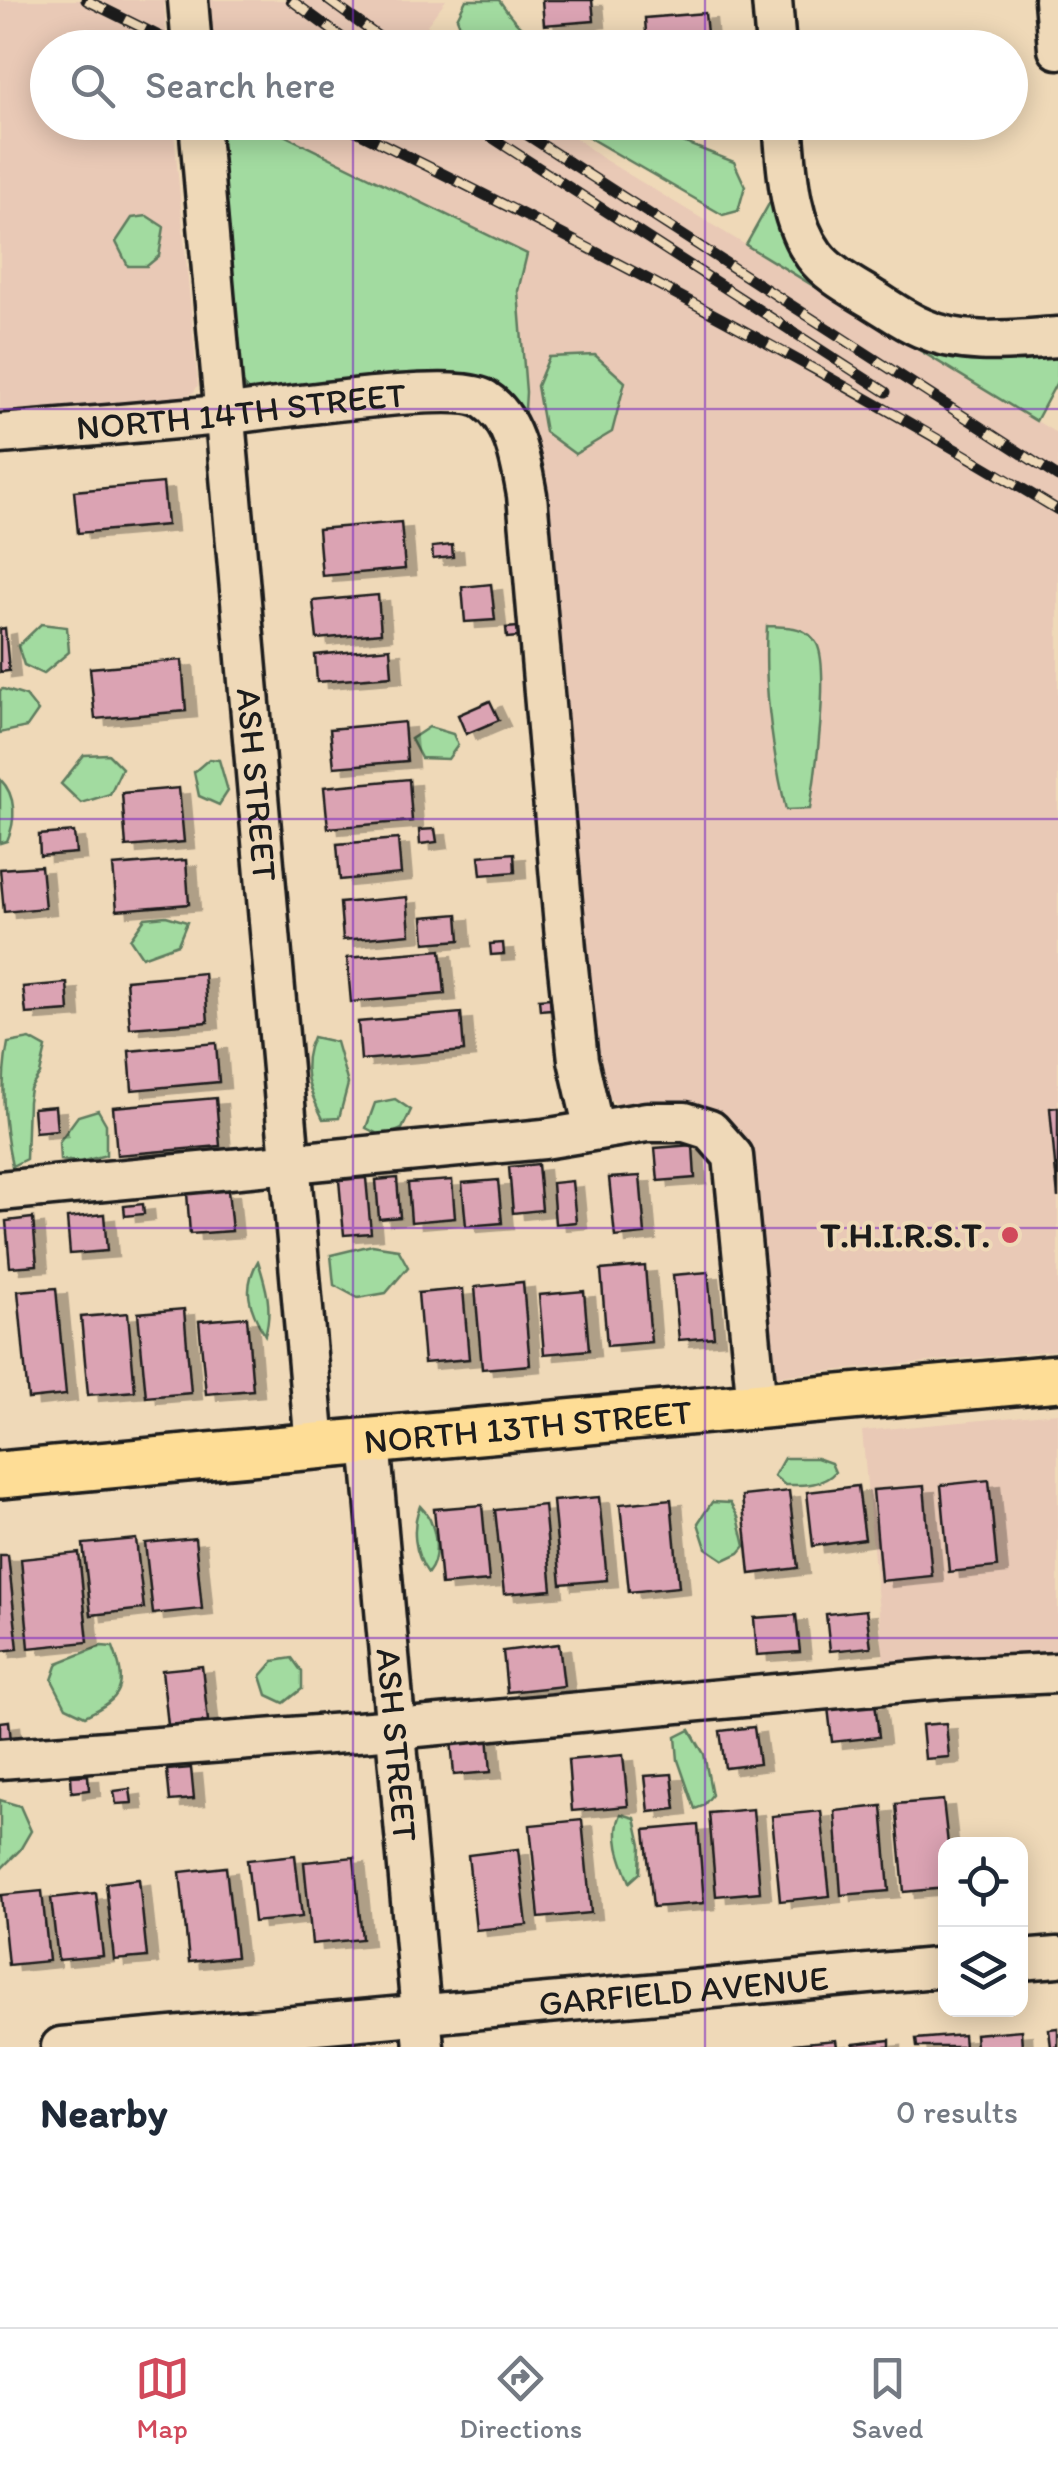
<!DOCTYPE html>
<html lang="en">
<head>
<meta charset="utf-8">
<style>
  :root { --surface:#fff; --page:#f6f6f7; --text:#1f2937; --muted:#747a83; --line:#e0e1e3; --accent:#d1495b }
  body { margin:0; font-family:Itim,sans-serif; background:var(--page); color:var(--text) }
  .controls { position:absolute; right:30px; bottom:30px; display:grid; overflow:hidden; border-radius:20px; box-shadow:0 5px 25px #0003 }
  .controls button { width:90px; height:90px; display:grid; place-items:center; padding:0; border:0; border-bottom:2px solid var(--line); background:var(--surface); color:var(--text); font:50px sans-serif }
  .list { margin:0; padding:0; list-style:none }
  h2 { display:flex; justify-content:space-between; align-items:center; height:130px; margin:0; padding:0 40px; font-size:42px }
  h2 small { font-size:32px; font-weight:400; color:var(--muted) }
  .icon { flex:none; width:55px; height:55px; fill:none; stroke:currentColor; stroke-width:2; stroke-linecap:round; stroke-linejoin:round }
  .map { position:relative; flex:none; width:1058px; height:2047px; overflow:hidden }
  .search { position:absolute; background:var(--surface); box-shadow:0 5px 25px #0003; left:30px; right:30px; top:30px; height:110px; display:flex; align-items:center; gap:25px; box-sizing:border-box; padding:0 35px; border-radius:55px; color:var(--muted); font-size:38px }
  .sheet { height:280px; background:var(--surface) }
  nav { display:flex; justify-content:space-around; align-items:center; box-sizing:border-box; height:140px; border-top:2px solid var(--line); background:var(--surface); font-size:28px; color:var(--muted) }
  nav a { display:grid; justify-items:center; gap:5px }
  nav .on { color:var(--accent) }
  .map>svg:first-child { display:block }
  .built { fill:#e9c9b6 }
  .green { fill:#a2dba0; stroke:#5f7c5e; stroke-width:2.5 }
  .building { fill:#dba3b3; stroke:#1c1c1c; stroke-width:2.5; filter:url(#shadow) }
  .lines { fill:none; stroke-linecap:round; stroke-linejoin:round }
  .minor-casing { stroke:#1c1c1c; stroke-width:45 }
  .major-casing { stroke:#1c1c1c; stroke-width:52 }
  .minor { stroke:#efd9b8; stroke-width:38 }
  .major { stroke:#fedd96; stroke-width:45 }
  .rail-casing { stroke:#1c1c1c; stroke-width:11 }
  .rail { stroke:#efd9b8; stroke-width:8; stroke-dasharray:22; stroke-linecap:butt }
  .grid { fill:none; stroke:#7b2cbf; stroke-width:2.5; stroke-opacity:0.55 }
  .poi-dot { fill:#d1495b; stroke:#efd9b8; stroke-width:4 }
  .labels { text-anchor:middle; stroke-width:8; stroke-linejoin:round; paint-order:stroke }
  .street-label { font-size:35px; fill:#1c1c1c; stroke:#efd9b8 }
  .poi-label { font-size:35px; font-weight:bold; fill:#1c1c1c; stroke:#efd9b8; text-anchor:end }
</style>
</head>
<body>
<div class="map">
<svg width="1058" height="2047" viewBox="0 0 1058 2047">
  <defs>
    <filter id="shadow"><feDropShadow dx="11" dy="6" stdDeviation="0" flood-color="#0004"/></filter>
  </defs>
  <rect width="100%" height="100%" fill="#efd9b8"/>
  <filter id="ink" filterUnits="userSpaceOnUse"><feTurbulence type="fractalNoise" baseFrequency=".01" numOctaves="2"/><feDisplacementMap in="SourceGraphic" scale="20" xChannelSelector="R" yChannelSelector="G"/><feConvolveMatrix kernelMatrix="1 2 1 2 8 2 1 2 1" color-interpolation-filters="sRGB"/></filter>
  <g filter="url(#ink)">
    <!-- built -->
    <g class="built">
      <polygon points="0,0 164,0 167,47 48,48 48,122 173,123 198,385 194,392 185,397 0,416"/>
      <polygon points="210,0 446,0 427,25 457,47 214,47"/>
      <polygon points="259,123 556,123 605,160 1058,434 1058,1350 777,1376 766,1364 749,1162 615,1103 601,1090 588,1061 524,427 526,392 518,291 527,254"/>
      <polygon points="1058,1413 1058,1664 885,1675 862,1431"/>
    </g>
    <!-- green -->
    <g class="green">
      <path d="M466 0H499C505 8 512 19 520 26 548 51 590 34 624 42L626 47H474L466 41 457 18Z"/>
      <polygon points="220,123 259,123 527,254 518,291 526,392 524,427 506,400 251,396 242,382"/>
      <polygon points="569,123 635,123 639,135 683,142 734,162 745,186 738,211 723,215 586,136"/>
      <polygon points="774,195 834,286 1058,354 1058,380 1036,421 746,245"/>
      <polygon points="147,216 164,227 159,256 147,266 128,266 116,242 132,218"/>
      <polygon points="595,355 625,382 612,432 575,454 545,432 537,386 549,357"/>
      <polygon points="41,624 67,627 69,652 43,674 24,665 18,646"/>
      <path d="M767 626C785 627 807 625 817 644 830 670 815 778 810 809L786 810C772 749 763 688 767 626Z"/>
      <polygon points="3,689 26,696 38,711 27,727 0,733 0,690"/>
      <polygon points="429,727 453,734 458,745 448,759 421,758 411,739"/>
      <polygon points="108,754 122,768 110,794 81,803 61,784 84,755"/>
      <polygon points="209,759 219,760 228,791 219,805 199,796 194,772"/>
      <path d="M0 779C17 796 16 821 7 841L0 843Z"/>
      <polygon points="166,916 187,922 178,944 142,957 130,939 145,918"/>
      <path d="M313 1037 336 1042 348 1084 339 1118 323 1119C309 1091 299 1067 313 1037Z"/>
      <path d="M30 1039 46 1048 40 1074 30 1089 28 1101 26 1159 12 1166C3 1124 0 1083 8 1043Z"/>
      <polygon points="395,1099 411,1110 402,1129 384,1137 366,1128 375,1103"/>
      <polygon points="98,1110 106,1124 106,1155 80,1162 60,1160 59,1142 78,1116"/>
      <polygon points="372,1245 398,1249 408,1267 386,1293 358,1298 334,1285 331,1255"/>
      <path d="M258 1261C266 1286 273 1309 265 1335 249 1309 242 1288 258 1261Z"/>
      <path d="M784 1458H817L831 1463 835 1472C823 1486 802 1485 785 1485L774 1476Z"/>
      <polygon points="712,1502 730,1503 738,1517 745,1546 739,1553 724,1560 706,1548 698,1523"/>
      <path d="M420 1506C436 1521 442 1555 428 1573 414 1554 411 1528 420 1506Z"/>
      <path d="M101 1646 113 1647C128 1687 123 1698 85 1716L66 1707 52 1680 58 1663Z"/>
      <polygon points="292,1658 302,1672 302,1689 284,1703 267,1695 261,1676 274,1661"/>
      <polygon points="690,1730 704,1754 712,1795 703,1806 695,1809 678,1760 676,1737"/>
      <polygon points="0,1800 20,1806 31,1831 20,1850 0,1870"/>
      <path d="M621 1814 635 1818 641 1845 640 1873 630 1882C621 1860 611 1836 621 1814Z"/>
    </g>
    <!-- building -->
    <g class="building">
      <polygon points="542,0 592,0 594,21 544,25"/>
      <polygon points="705,13 708,44 647,48 645,18"/>
      <polygon points="163,483 167,525 78,533 74,491"/>
      <polygon points="401,522 405,569 322,576 318,529"/>
      <polygon points="452,545 453,557 433,559 432,547"/>
      <polygon points="491,584 495,620 465,622 462,587"/>
      <polygon points="378,595 381,633 317,639 313,601"/>
      <polygon points="518,627 518,637 507,638 506,628"/>
      <polygon points="5,628 9,671 0,672 0,629"/>
      <polygon points="390,648 392,676 317,682 315,655"/>
      <polygon points="182,660 186,711 95,719 90,668"/>
      <polygon points="490,701 499,720 466,734 458,715"/>
      <polygon points="404,722 407,761 334,767 330,729"/>
      <polygon points="409,779 412,821 328,828 324,787"/>
      <polygon points="179,788 184,842 126,847 122,793"/>
      <polygon points="435,829 437,842 420,844 419,830"/>
      <polygon points="74,832 76,853 40,856 39,835"/>
      <polygon points="398,839 401,874 340,880 337,844"/>
      <polygon points="514,853 515,872 481,875 479,856"/>
      <polygon points="186,860 189,904 117,910 113,866"/>
      <polygon points="41,866 45,908 4,912 0,869"/>
      <polygon points="407,897 410,934 343,940 340,903"/>
      <polygon points="458,914 460,940 425,943 423,917"/>
      <polygon points="503,943 504,954 491,955 490,944"/>
      <polygon points="441,950 445,994 351,1002 347,958"/>
      <polygon points="204,973 208,1022 130,1028 126,980"/>
      <polygon points="67,983 69,1011 26,1014 23,987"/>
      <polygon points="550,998 551,1009 540,1010 539,999"/>
      <polygon points="461,1013 464,1051 361,1060 358,1022"/>
      <polygon points="216,1043 219,1082 132,1090 129,1051"/>
      <polygon points="216,1098 220,1146 117,1155 113,1107"/>
      <polygon points="55,1106 57,1130 35,1132 33,1108"/>
      <polygon points="1058,1107 1058,1198 1050,1108"/>
      <polygon points="693,1145 695,1178 658,1181 655,1148"/>
      <polygon points="538,1164 542,1210 513,1213 509,1167"/>
      <polygon points="640,1176 645,1234 615,1237 609,1178"/>
      <polygon points="366,1178 371,1233 344,1235 339,1180"/>
      <polygon points="397,1178 400,1217 379,1219 376,1180"/>
      <polygon points="452,1180 455,1218 411,1222 408,1183"/>
      <polygon points="498,1180 502,1223 466,1226 462,1183"/>
      <polygon points="572,1181 576,1222 555,1224 552,1183"/>
      <polygon points="228,1190 232,1231 190,1234 187,1193"/>
      <polygon points="143,1204 144,1214 125,1216 124,1206"/>
      <polygon points="104,1214 107,1251 70,1254 67,1218"/>
      <polygon points="33,1218 37,1265 10,1267 6,1221"/>
      <polygon points="645,1266 651,1342 607,1346 601,1270"/>
      <polygon points="708,1272 714,1337 679,1340 673,1275"/>
      <polygon points="523,1282 530,1365 482,1369 475,1287"/>
      <polygon points="56,1288 66,1395 28,1399 18,1291"/>
      <polygon points="463,1289 469,1359 424,1363 418,1293"/>
      <polygon points="584,1291 589,1350 544,1354 539,1295"/>
      <polygon points="184,1309 191,1393 146,1397 138,1313"/>
      <polygon points="128,1313 135,1391 88,1395 81,1317"/>
      <polygon points="247,1317 253,1390 206,1394 199,1321"/>
      <polygon points="989,1480 997,1567 949,1572 941,1485"/>
      <polygon points="858,1486 865,1539 813,1546 807,1492"/>
      <polygon points="924,1486 932,1576 881,1581 873,1490"/>
      <polygon points="789,1491 798,1568 750,1574 742,1496"/>
      <polygon points="599,1497 607,1580 561,1584 553,1501"/>
      <polygon points="671,1499 679,1587 629,1592 620,1504"/>
      <polygon points="482,1505 489,1581 441,1585 434,1509"/>
      <polygon points="544,1505 552,1590 504,1594 495,1510"/>
      <polygon points="195,1538 202,1609 153,1614 145,1543"/>
      <polygon points="136,1539 144,1609 91,1615 83,1544"/>
      <polygon points="79,1553 88,1642 29,1648 21,1559"/>
      <polygon points="0,1555 8,1555 18,1649 0,1651"/>
      <polygon points="866,1610 871,1647 830,1651 826,1614"/>
      <polygon points="796,1615 800,1652 757,1655 754,1618"/>
      <polygon points="559,1644 564,1686 507,1692 503,1651"/>
      <polygon points="202,1666 208,1721 168,1725 162,1670"/>
      <polygon points="875,1702 879,1737 832,1742 828,1707"/>
      <polygon points="9,1721 12,1750 0,1751 0,1722"/>
      <polygon points="946,1723 949,1757 925,1759 922,1725"/>
      <polygon points="754,1727 759,1764 725,1768 720,1731"/>
      <polygon points="488,1735 491,1772 454,1775 451,1739"/>
      <polygon points="623,1755 628,1806 572,1811 568,1760"/>
      <polygon points="191,1768 194,1799 170,1801 167,1770"/>
      <polygon points="672,1774 676,1809 649,1812 645,1776"/>
      <polygon points="88,1775 89,1790 72,1792 71,1776"/>
      <polygon points="130,1789 132,1803 116,1804 114,1791"/>
      <polygon points="943,1800 948,1844 946,1888 904,1892 896,1804"/>
      <polygon points="882,1806 889,1891 841,1895 835,1811"/>
      <polygon points="753,1809 760,1892 716,1896 709,1813"/>
      <polygon points="821,1811 830,1896 780,1901 772,1816"/>
      <polygon points="582,1820 591,1913 539,1918 530,1825"/>
      <polygon points="698,1825 704,1903 653,1907 645,1830"/>
      <polygon points="518,1849 527,1925 476,1930 468,1855"/>
      <polygon points="295,1855 302,1917 254,1922 247,1860"/>
      <polygon points="354,1857 362,1939 312,1944 304,1862"/>
      <polygon points="226,1867 236,1957 189,1962 180,1872"/>
      <polygon points="139,1879 147,1957 114,1960 106,1883"/>
      <polygon points="42,1891 49,1961 8,1965 1,1895"/>
      <polygon points="96,1893 103,1956 58,1960 51,1898"/>
      <polygon points="1058,2028 1058,2047 1051,2047 1049,2029"/>
      <polygon points="1021,2030 1022,2047 976,2047 975,2034"/>
      <polygon points="963,2035 964,2047 917,2047 916,2039"/>
      <polygon points="836,2040 837,2047 794,2047 794,2044"/>
      <polygon points="890,2040 890,2047 853,2047 853,2044"/>
    </g>
    <g class="lines">
      <!-- minor casing -->
      <g class="minor-casing">
        <g id="minor">
          <polyline points="188,0 192,48"/>
          <polyline points="772,0 776,48"/>
          <polyline points="1054,0 1058,49"/>
          <path id="s1" d="M199 122 315 1446"/>
          <path d="M783 122C787 166 787 218 814 255 827 273 851 286 869 297 886 307 903 320 922 328 964 347 1013 340 1058 337"/>
          <path id="s2" d="M0 434C73 428 147 422 220 415 265 411 456 380 485 400 515 419 521 463 527 495L566 949 578 1060 594 1130"/>
          <polyline points="0,1191 544,1139 647,1122 685,1122 710,1130 733,1156 757,1406"/>
          <path id="s3" d="M370 1441 424 2047"/>
          <polyline points="0,1759 396,1729 949,1678 1058,1673"/>
          <polyline points="1020,1960 1058,1957"/>
          <path id="s4" d="M61 2047 946 1967"/>
        </g>
      </g>
      <!-- major casing -->
      <g class="major-casing">
        <g id="major">
          <path id="s5" d="M0 1475 1058 1378"/>
        </g>
      </g>
      <!-- minor -->
      <use href="#minor" class="minor"/>
      <!-- major -->
      <use href="#major" class="major"/>
      <!-- rail casing -->
      <g class="rail-casing">
        <g id="rail">
          <polyline points="86,0 183,48"/>
          <polyline points="291,0 356,48"/>
          <polyline points="328,0 394,48"/>
          <path d="M338 122C584 242 824 369 1058 510"/>
          <polyline points="468,122 886,392"/>
          <polyline points="507,122 1058,477"/>
        </g>
      </g>
      <!-- rail -->
      <use href="#rail" class="rail"/>
    </g>
  </g>
  <!-- grid -->
  <path class="grid" d="M353 0V48M705 0V48M353 122V2047M705 122V2047M0 409H1058M0 819H1058M0 1228H1058M0 1638H1058"/>
  <!-- markers -->
  <circle class="poi-dot" cx="1010" cy="1235" r="10"/>
  <g class="labels">
    <!-- street labels -->
    <g class="street-label">
      <text dy="12" stroke="none"><textPath href="#s2" startOffset="242">NORTH 14TH STREET</textPath></text>
      <text dy="12" stroke="none"><textPath href="#s1" startOffset="665">ASH STREET</textPath></text>
      <text dy="12" stroke="none"><textPath href="#s5" startOffset="530">NORTH 13TH STREET</textPath></text>
      <text dy="12" stroke="none"><textPath href="#s3" startOffset="305">ASH STREET</textPath></text>
      <text dy="12" stroke="none"><textPath href="#s4" startOffset="625">GARFIELD AVENUE</textPath></text>
    </g>
    <!-- poi labels -->
    <g class="poi-label">
      <text x="990" y="1247">T.H.I.R.S.T.</text>
    </g>
  </g>
</svg>
<div class="controls">
<button><svg class="icon" aria-label="locate" viewBox="0 0 24 24"><circle cx="12" cy="12" r="6"/><path d="M12 2v4M12 18v4M2 12h4M18 12h4"/></svg></button>
<button><svg class="icon" aria-label="layers" viewBox="0 0 24 24"><path d="M12 4l9 5-9 5-9-5zM3 14l9 5 9-5"/></svg></button>
</div>
<div class="search"><svg class="icon" aria-label="search" viewBox="0 0 24 24"><circle cx="10" cy="10" r="6"/><path d="M15 15l6 6"/></svg>Search here</div>
</div>
<section class="sheet">
<h2>Nearby<small>0 results</small></h2>
<ul class="list">
</ul>
</section>
<nav>
<a class="on"><svg class="icon" aria-label="map" viewBox="0 0 24 24"><path d="M3 6l6-2 6 2 6-2v14l-6 2-6-2-6 2zM9 4v14M15 6v14"/></svg>Map</a>
<a><svg class="icon" aria-label="directions" viewBox="0 0 24 24"><path d="M12 3l9 9-9 9-9-9zM9 14v-3h6M13 9l2 2-2 2"/></svg>Directions</a>
<a><svg class="icon" aria-label="saved" viewBox="0 0 24 24"><path d="M7 4h10v16l-5-4-5 4z"/></svg>Saved</a>
</nav>
</body>
</html>
